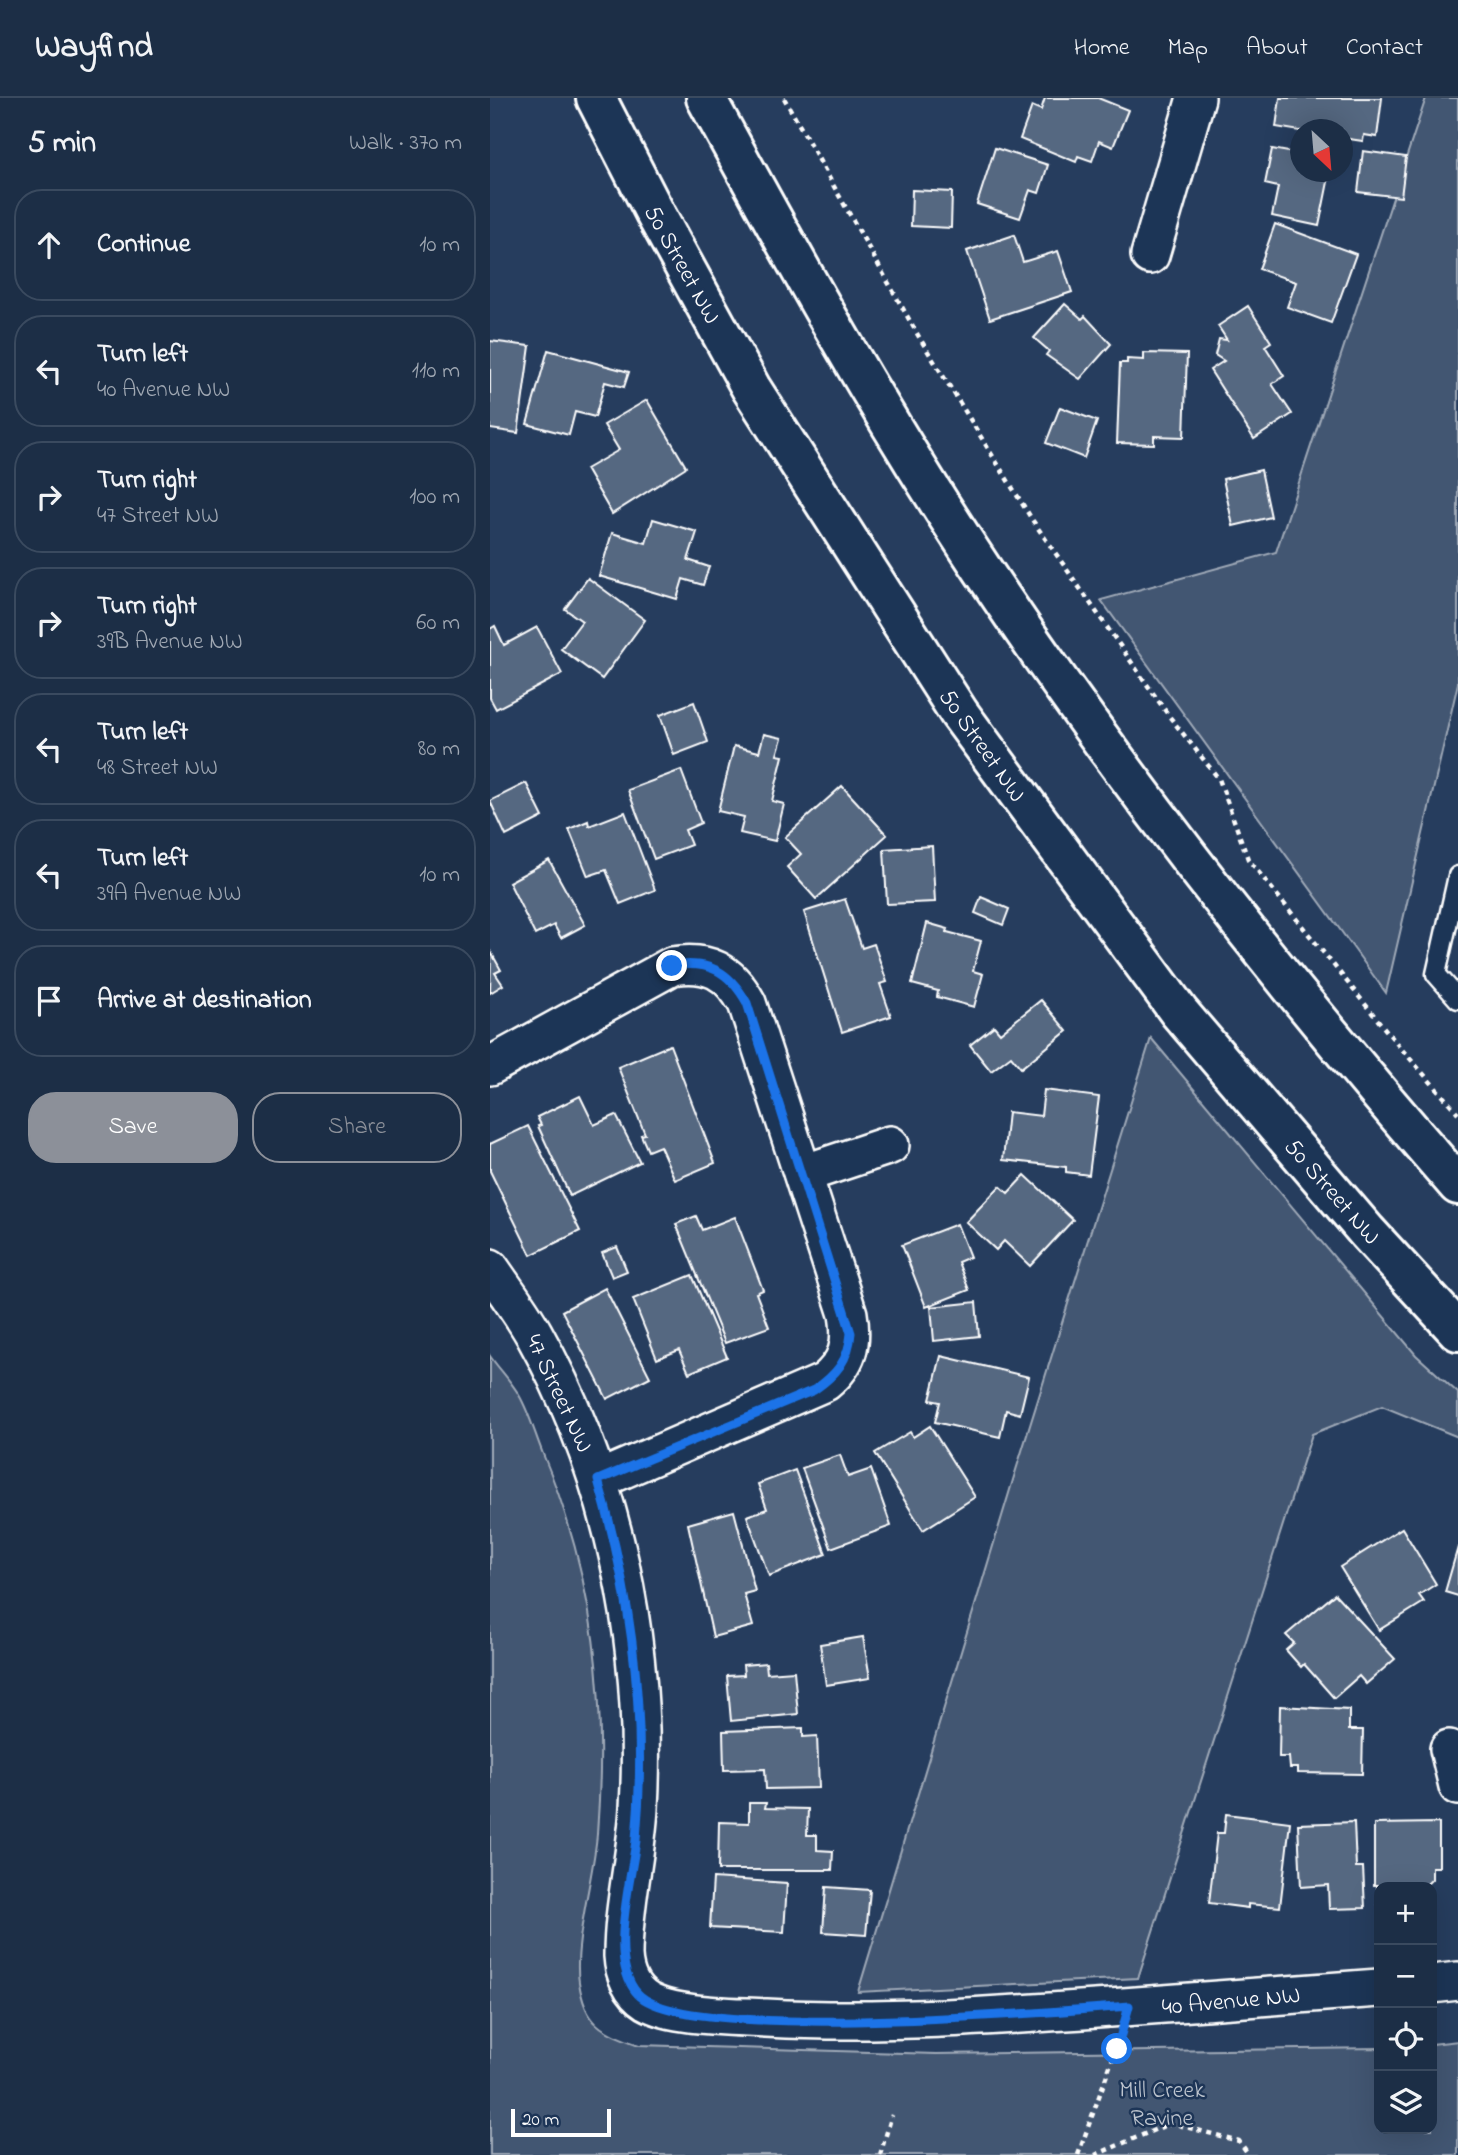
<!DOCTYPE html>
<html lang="en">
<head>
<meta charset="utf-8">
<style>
  :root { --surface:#1c2e46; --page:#293a51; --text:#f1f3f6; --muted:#a0a8b3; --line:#3a4a5f; --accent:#8c9099 }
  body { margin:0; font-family:"Indie Flower",sans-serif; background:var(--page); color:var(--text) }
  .controls { position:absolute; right:21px; bottom:21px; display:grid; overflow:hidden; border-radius:14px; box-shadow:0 7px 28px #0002 }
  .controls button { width:63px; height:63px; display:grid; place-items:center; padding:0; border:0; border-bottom:2px solid var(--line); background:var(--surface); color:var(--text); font:35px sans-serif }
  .compass { position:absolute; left:800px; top:21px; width:63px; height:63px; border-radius:50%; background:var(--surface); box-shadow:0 7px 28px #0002; rotate:154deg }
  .scale { position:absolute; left:21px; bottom:18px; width:100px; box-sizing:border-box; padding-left:7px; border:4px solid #fff; border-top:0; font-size:19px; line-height:24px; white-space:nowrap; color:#fff; -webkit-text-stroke:5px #1d3557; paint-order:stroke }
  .stop { position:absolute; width:21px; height:21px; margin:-16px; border:5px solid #1a73e8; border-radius:50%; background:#fff }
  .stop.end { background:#1a73e8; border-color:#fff; box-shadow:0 2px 7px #0008 }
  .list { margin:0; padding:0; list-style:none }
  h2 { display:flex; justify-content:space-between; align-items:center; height:91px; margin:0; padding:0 28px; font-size:30px }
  h2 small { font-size:23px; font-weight:400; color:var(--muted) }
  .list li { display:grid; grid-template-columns:46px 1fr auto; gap:21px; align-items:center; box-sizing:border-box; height:112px; margin:0 14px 14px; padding:0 14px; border:2px solid var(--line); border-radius:28px }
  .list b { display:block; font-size:26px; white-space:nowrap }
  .list p { margin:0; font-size:23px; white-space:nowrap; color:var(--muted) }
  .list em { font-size:23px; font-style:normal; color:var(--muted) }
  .actions { display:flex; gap:14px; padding:21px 28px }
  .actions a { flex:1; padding:16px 0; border:2px solid var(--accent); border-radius:28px; text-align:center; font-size:24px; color:var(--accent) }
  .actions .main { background:var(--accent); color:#fff }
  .icon { flex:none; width:38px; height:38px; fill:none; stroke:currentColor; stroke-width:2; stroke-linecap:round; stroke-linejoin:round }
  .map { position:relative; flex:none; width:968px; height:2057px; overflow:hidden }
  header { display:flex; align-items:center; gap:42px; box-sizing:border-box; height:98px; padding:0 35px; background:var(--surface); border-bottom:2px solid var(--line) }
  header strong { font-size:33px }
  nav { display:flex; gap:38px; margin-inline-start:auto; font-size:24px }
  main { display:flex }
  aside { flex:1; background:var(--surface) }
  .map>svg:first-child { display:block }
  .green { fill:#425672; stroke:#a0aab8; stroke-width:2 }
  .building { fill:#556781; stroke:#fff; stroke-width:2 }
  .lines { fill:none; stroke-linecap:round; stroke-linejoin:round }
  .service-casing { stroke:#fff; stroke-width:23 }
  .minor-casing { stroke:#fff; stroke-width:42 }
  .primary-casing { stroke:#fff; stroke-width:44 }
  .path { stroke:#fff; stroke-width:4.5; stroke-dasharray:5 5; stroke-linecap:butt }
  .service { stroke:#1d3557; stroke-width:18 }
  .minor { stroke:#1d3557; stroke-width:37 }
  .primary { stroke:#1d3557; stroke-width:38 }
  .route { stroke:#1a73e8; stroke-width:9 }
  .labels { text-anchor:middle; stroke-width:5; stroke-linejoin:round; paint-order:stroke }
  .street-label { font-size:24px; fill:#fff; stroke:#1d3557 }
  .park-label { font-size:24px; fill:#bdc4ce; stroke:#1d3557 }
</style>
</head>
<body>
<header>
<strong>Wayfind</strong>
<nav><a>Home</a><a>Map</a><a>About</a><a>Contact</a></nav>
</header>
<main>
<aside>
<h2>5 min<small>Walk · 370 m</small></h2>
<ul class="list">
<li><svg class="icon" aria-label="ahead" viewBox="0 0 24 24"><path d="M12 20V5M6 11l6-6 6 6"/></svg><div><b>Continue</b></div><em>10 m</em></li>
<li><svg class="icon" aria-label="left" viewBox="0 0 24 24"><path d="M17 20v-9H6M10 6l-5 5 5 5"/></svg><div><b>Turn left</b><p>40 Avenue NW</p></div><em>110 m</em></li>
<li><svg class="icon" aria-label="right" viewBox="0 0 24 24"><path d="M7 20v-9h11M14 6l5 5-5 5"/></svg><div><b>Turn right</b><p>47 Street NW</p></div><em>100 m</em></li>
<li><svg class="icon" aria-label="right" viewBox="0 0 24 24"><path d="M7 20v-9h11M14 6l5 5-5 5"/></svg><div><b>Turn right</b><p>39B Avenue NW</p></div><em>60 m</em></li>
<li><svg class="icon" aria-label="left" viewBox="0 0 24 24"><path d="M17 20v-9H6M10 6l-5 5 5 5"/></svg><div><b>Turn left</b><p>48 Street NW</p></div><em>80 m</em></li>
<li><svg class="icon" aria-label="left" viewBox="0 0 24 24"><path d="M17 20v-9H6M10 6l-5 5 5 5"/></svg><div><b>Turn left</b><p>39A Avenue NW</p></div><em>10 m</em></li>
<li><svg class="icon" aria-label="arrive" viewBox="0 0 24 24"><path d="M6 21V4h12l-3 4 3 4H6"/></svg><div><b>Arrive at destination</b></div></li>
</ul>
<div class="actions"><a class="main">Save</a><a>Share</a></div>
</aside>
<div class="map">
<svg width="968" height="2057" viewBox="0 0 968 2057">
  <rect width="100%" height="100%" fill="#263d5e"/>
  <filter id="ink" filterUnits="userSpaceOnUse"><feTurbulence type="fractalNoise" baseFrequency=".0143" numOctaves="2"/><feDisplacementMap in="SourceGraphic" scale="14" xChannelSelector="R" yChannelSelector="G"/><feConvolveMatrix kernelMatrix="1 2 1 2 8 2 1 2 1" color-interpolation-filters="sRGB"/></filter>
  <g filter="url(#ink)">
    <!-- green -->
    <g class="green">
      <polygon points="936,0 968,0 968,585 896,895 611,502 786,454"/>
      <polygon points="661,940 926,1257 968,1295 968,1339 892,1308 822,1336 648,1880 368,1894 526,1372"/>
      <path d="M0 1258C9 1271 21 1283 29 1297 39 1314 45 1336 53 1356 105 1480 117 1602 107 1736 104 1777 83 1847 89 1884 95 1927 111 1933 149 1947L446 1956 889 1950V2031H942V1946L968 1943V2057H0Z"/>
    </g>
    <!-- building -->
    <g class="building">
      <polygon points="555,0 608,0 638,12 623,49 609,43 602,63 588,58 586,64 530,41 542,8 551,12"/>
      <polygon points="790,0 892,0 887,39 874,37 873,43 852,40 852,32 810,33 786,29"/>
      <polygon points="505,50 558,67 549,95 540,92 530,120 487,106"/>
      <polygon points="782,51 810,56 810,74 840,74 829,128 782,118 788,89 775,86"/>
      <polygon points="873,53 916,59 911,99 868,94"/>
      <polygon points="422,92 462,94 461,130 421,128"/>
      <polygon points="785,126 866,156 841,225 797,209 806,184 769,171"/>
      <polygon points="524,137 533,164 568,153 582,194 500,221 477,153"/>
      <polygon points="575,206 592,221 595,218 621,246 590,281 556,257 559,253 544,240"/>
      <polygon points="758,208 781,244 775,248 794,278 782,286 802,316 764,341 720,272 734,263 725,257 729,241 737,242 728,228"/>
      <polygon points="0,243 40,248 28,335 0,331"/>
      <polygon points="58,252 139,274 134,289 115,284 105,319 85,314 79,337 37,326"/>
      <polygon points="654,255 697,256 694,339 664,338 664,346 627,345 630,265 637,265 637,261 654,262"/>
      <polygon points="157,302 196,369 122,416 96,371 129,352 114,327"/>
      <polygon points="570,309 607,323 594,360 556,345"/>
      <polygon points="771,372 781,419 743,428 733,381"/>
      <polygon points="163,421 207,434 198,462 219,469 213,487 193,481 187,501 109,478 122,435 156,445"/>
      <polygon points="98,480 155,522 112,581 71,551 92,523 75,511"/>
      <polygon points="5,528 14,547 47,529 72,576 6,611 0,600 0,531"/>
      <polygon points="204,604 218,644 184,657 170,617"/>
      <polygon points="274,636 292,640 287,657 293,658 282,703 294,706 285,743 250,735 254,719 228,713 244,648 269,654"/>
      <polygon points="191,672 211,725 195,732 201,747 164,761 138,692"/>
      <polygon points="36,685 53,719 16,738 0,703"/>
      <polygon points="352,688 397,737 326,801 297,769 311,756 295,739"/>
      <polygon points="135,714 165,792 130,806 116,772 98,778 79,731 98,723 99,728"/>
      <polygon points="442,748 445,804 397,806 394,751"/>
      <polygon points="59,762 95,827 71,840 64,827 45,837 19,784"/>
      <polygon points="491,799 519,811 513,827 485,815"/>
      <polygon points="355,801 372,850 384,846 397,884 390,886 401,918 352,934 314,814"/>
      <polygon points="437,825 458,831 457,834 491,843 483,873 493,876 484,909 447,899 448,893 422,886"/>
      <polygon points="1,854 11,872 5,875 13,887 0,895"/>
      <polygon points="551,902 577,933 531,970 521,958 501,973 480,947 504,928 510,935"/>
      <polygon points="180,947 225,1065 185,1082 170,1048 158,1053 151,1037 155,1036 128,969"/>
      <polygon points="554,992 609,999 599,1077 576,1074 576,1069 513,1062 518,1014 551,1018"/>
      <polygon points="90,998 104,1027 126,1017 150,1064 80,1098 48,1028 51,1027 47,1019"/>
      <polygon points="38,1028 90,1133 41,1157 0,1073 0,1046"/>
      <polygon points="535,1077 583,1122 540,1168 514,1143 506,1152 476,1124 510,1088 518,1095"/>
      <polygon points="206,1118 212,1132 245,1119 273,1192 266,1195 279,1229 235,1245 186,1126"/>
      <polygon points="467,1126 480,1159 468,1164 479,1192 436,1209 412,1147"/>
      <polygon points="127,1149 137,1173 122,1179 112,1155"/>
      <polygon points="202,1177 237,1259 199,1275 189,1252 167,1261 143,1201"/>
      <polygon points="115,1190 160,1279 117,1301 72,1213"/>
      <polygon points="486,1204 489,1238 444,1243 441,1209"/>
      <polygon points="451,1258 539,1279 530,1316 516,1312 510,1339 445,1324 450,1304 440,1302"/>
      <polygon points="440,1328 485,1399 433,1432 385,1355 420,1334 423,1339"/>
      <polygon points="350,1357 358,1379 381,1371 401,1428 341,1450 312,1370"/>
      <polygon points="305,1372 336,1456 279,1478 257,1418 277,1411 268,1386"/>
      <polygon points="244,1413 265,1493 254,1496 263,1528 223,1539 198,1426"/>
      <polygon points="912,1430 946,1486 929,1497 934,1504 889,1532 850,1469"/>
      <polygon points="968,1449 968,1498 955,1494"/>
      <polygon points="845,1496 905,1561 876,1586 869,1578 844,1600 814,1566 811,1569 796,1552 804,1545 796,1537"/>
      <polygon points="373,1539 380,1580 336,1587 330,1546"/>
      <polygon points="276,1565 277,1575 304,1573 308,1616 241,1623 237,1578 254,1577 253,1567"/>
      <polygon points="790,1608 859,1612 859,1632 873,1632 872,1676 808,1675 808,1670 800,1670 799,1659 789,1659"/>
      <polygon points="313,1630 313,1639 327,1638 329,1690 276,1691 275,1671 234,1672 233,1633"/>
      <polygon points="259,1705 276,1705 275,1710 318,1711 317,1737 327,1737 327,1752 343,1753 342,1772 228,1772 229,1724 259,1725"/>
      <polygon points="736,1716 800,1724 790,1809 758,1806 758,1810 719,1805 727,1735 734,1735"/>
      <polygon points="864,1724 866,1769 873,1769 875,1810 839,1811 838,1787 811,1789 808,1726"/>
      <polygon points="949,1725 949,1769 942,1769 942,1781 935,1788 889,1789 888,1809 887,1787 884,1787 884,1726"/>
      <polygon points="223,1780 297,1785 294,1834 220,1830"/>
      <polygon points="336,1789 380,1792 376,1837 333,1834"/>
    </g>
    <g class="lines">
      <!-- service casing -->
      <g class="service-casing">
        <polyline id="service" points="968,778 946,876 968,901"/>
      </g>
      <!-- minor casing -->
      <g class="minor-casing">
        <g id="minor">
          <polyline points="660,157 706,0"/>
          <path d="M0 968 182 868C219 862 239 873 257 905L358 1216C363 1246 358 1265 335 1284L108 1382"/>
          <polyline points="313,1076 400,1047"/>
          <path d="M0 1170C15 1192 31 1213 44 1236 124 1379 158 1547 149 1710 146 1760 133 1808 133 1858 134 1875 141 1893 157 1903 185 1919 243 1918 276 1920 392 1926 505 1918 620 1910 710 1903 800 1897 889 1890"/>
          <polyline points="959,1651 968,1688"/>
          <polyline points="942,1886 968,1883"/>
        </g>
      </g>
      <!-- primary casing -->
      <g class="primary-casing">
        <g id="primary">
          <polyline points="106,0 166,117 261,290 469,615 689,914 877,1134 968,1233"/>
          <path d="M216 0C303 160 391 319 492 471 636 687 797 891 968 1087"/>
        </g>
      </g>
      <!-- path -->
      <g class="path">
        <polyline points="294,0 429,239 543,423 679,618 729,681 758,761 908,947 968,1015"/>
        <polyline points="390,2057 402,2017"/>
        <polyline points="588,2057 629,1943"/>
        <polyline points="605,2057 681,2025 749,2043 759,2057"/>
      </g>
      <!-- service -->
      <use href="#service" class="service"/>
      <!-- minor -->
      <use href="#minor" class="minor"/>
      <!-- primary -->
      <use href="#primary" class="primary"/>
    </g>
  </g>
  <g class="lines" filter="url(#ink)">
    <!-- route -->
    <path class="route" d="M182 868C219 862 239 873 257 905L361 1235C359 1262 346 1277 324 1292L108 1382C142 1499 157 1620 146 1742 142 1781 117 1864 148 1896 194 1945 560 1914 639 1908L627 1951"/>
  </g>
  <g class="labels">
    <!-- street labels -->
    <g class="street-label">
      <text transform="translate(193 166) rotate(61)" y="8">50 Street NW</text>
      <text transform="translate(493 647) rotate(55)" y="8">50 Street NW</text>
      <text transform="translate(843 1093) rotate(49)" y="8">50 Street NW</text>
      <text transform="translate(70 1295) rotate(65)" y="8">47 Street NW</text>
      <text transform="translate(741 1902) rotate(-5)" y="8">40 Avenue NW</text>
    </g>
    <!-- park labels -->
    <g class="park-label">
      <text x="672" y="1999">Mill Creek<tspan x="672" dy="28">Ravine</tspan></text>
    </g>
  </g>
</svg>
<div class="controls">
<button>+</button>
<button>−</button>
<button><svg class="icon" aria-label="locate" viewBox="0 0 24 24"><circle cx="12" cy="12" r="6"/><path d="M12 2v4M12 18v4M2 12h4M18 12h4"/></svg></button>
<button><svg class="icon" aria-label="layers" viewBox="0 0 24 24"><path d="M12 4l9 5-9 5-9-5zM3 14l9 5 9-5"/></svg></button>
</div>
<svg class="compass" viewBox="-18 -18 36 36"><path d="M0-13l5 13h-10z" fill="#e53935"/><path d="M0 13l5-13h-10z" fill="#a0a8b3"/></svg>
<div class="scale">20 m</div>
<div class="stop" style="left:627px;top:1951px"></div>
<div class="stop end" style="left:182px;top:868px"></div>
</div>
</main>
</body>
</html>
